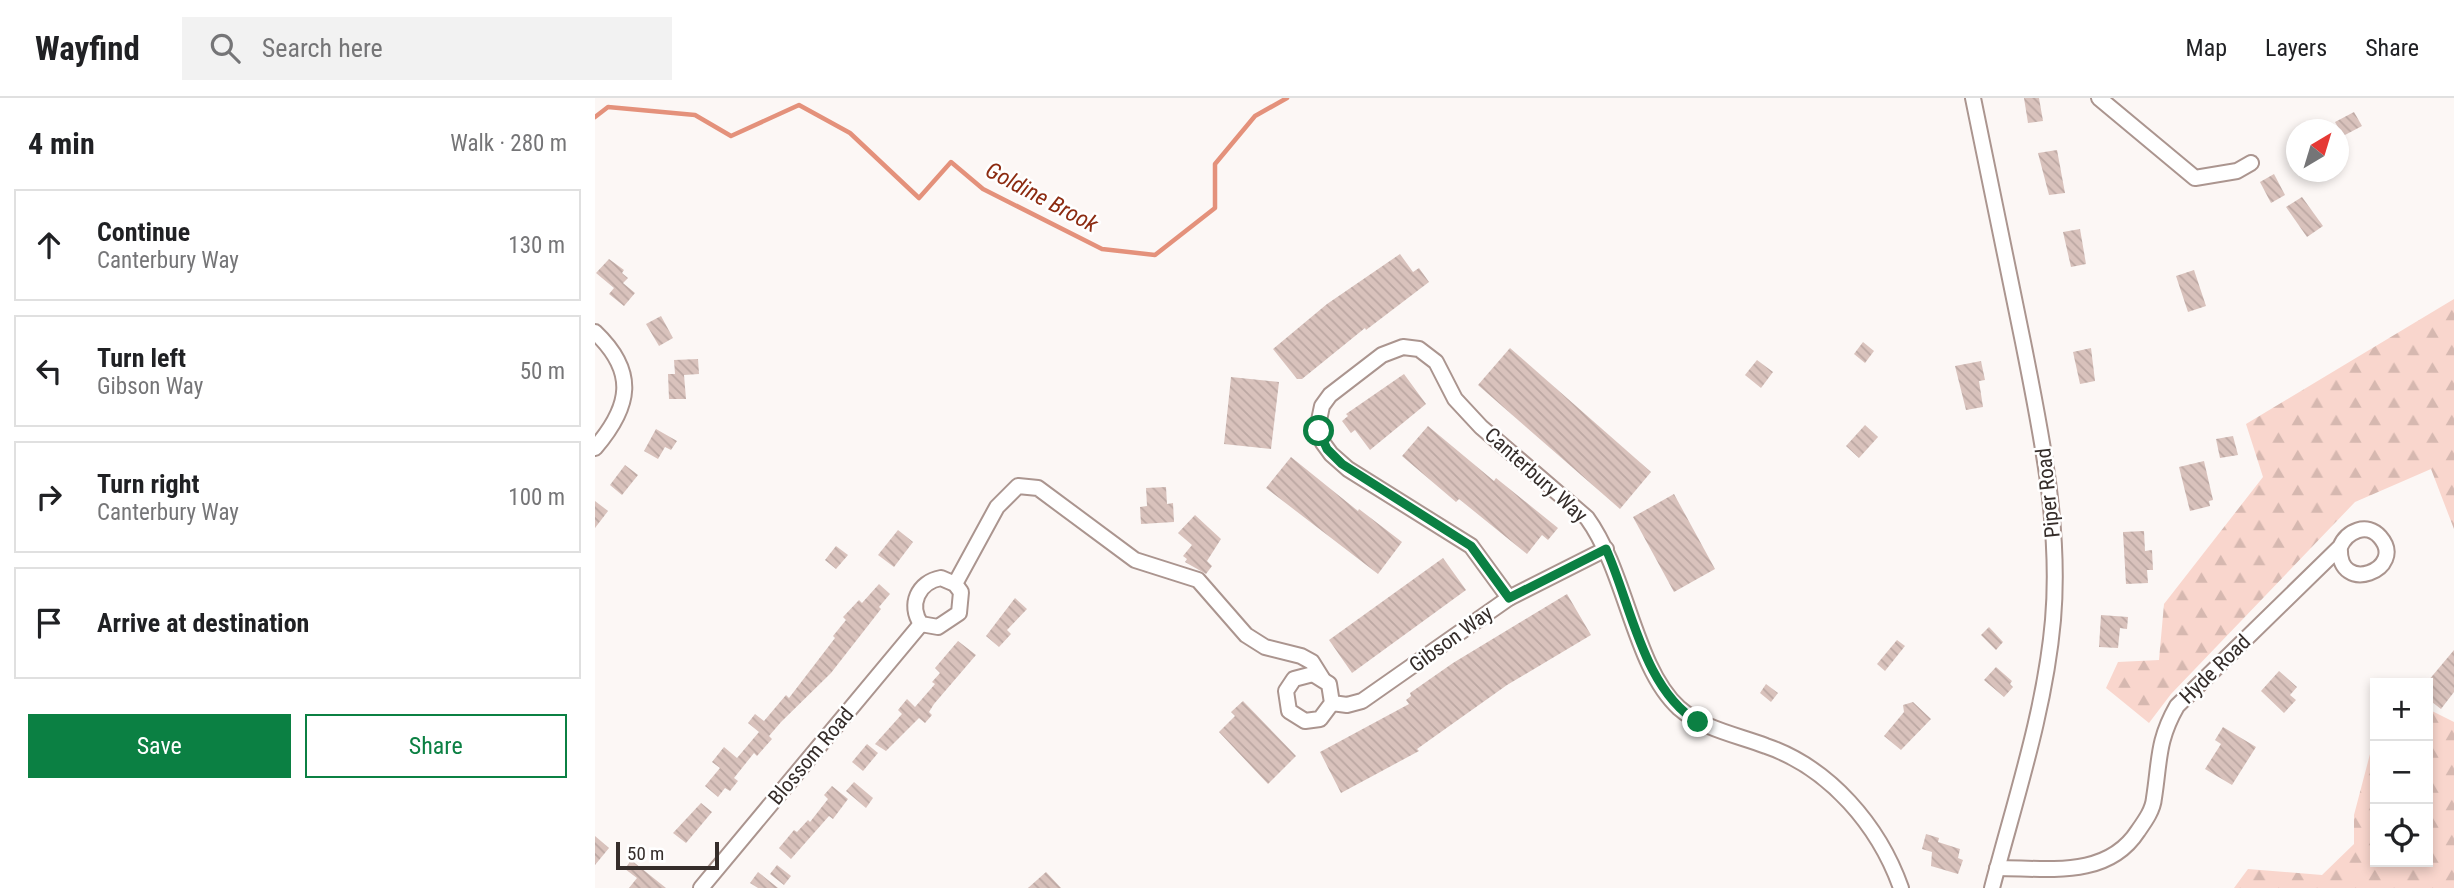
<!DOCTYPE html>
<html lang="en">
<head>
<meta charset="utf-8">
<style>
  :root { --surface:#fff; --page:#f2f2f2; --text:#202124; --muted:#757577; --line:#e0e0e0; --accent:#0b8043 }
  body { margin:0; font-family:"Roboto Condensed",sans-serif; background:var(--page); color:var(--text) }
  .controls { position:absolute; right:21px; bottom:21px; display:grid; overflow:hidden; border-radius:0px; box-shadow:0 4px 10px #0003 }
  .controls button { width:63px; height:63px; display:grid; place-items:center; padding:0; border:0; border-bottom:2px solid var(--line); background:var(--surface); color:var(--text); font:35px sans-serif }
  .compass { position:absolute; left:1691px; top:21px; width:63px; height:63px; border-radius:50%; background:var(--surface); box-shadow:0 4px 10px #0003; rotate:38deg }
  .scale { position:absolute; left:21px; bottom:18px; width:103px; box-sizing:border-box; padding-left:7px; border:4px solid #352d2a; border-top:0; font-size:19px; line-height:24px; white-space:nowrap; color:#352d2a; -webkit-text-stroke:5px #fff; paint-order:stroke }
  .stop { position:absolute; width:21px; height:21px; margin:-16px; border:5px solid #0b8043; border-radius:50%; background:#fff }
  .stop.end { background:#0b8043; border-color:#fff; box-shadow:0 2px 7px #0008 }
  .list { margin:0; padding:0; list-style:none }
  h2 { display:flex; justify-content:space-between; align-items:center; height:91px; margin:0; padding:0 28px; font-size:30px }
  h2 small { font-size:23px; font-weight:400; color:var(--muted) }
  .list li { display:grid; grid-template-columns:46px 1fr auto; gap:21px; align-items:center; box-sizing:border-box; height:112px; margin:0 14px 14px; padding:0 14px; border:2px solid var(--line); border-radius:0px }
  .list b { display:block; font-size:26px; white-space:nowrap }
  .list p { margin:0; font-size:23px; white-space:nowrap; color:var(--muted) }
  .list em { font-size:23px; font-style:normal; color:var(--muted) }
  .actions { display:flex; gap:14px; padding:21px 28px }
  .actions a { flex:1; padding:16px 0; border:2px solid var(--accent); border-radius:0px; text-align:center; font-size:24px; color:var(--accent) }
  .actions .main { background:var(--accent); color:#fff }
  .icon { flex:none; width:38px; height:38px; fill:none; stroke:currentColor; stroke-width:2; stroke-linecap:round; stroke-linejoin:round }
  .map { position:relative; flex:none; width:1859px; height:790px; overflow:hidden }
  header { display:flex; align-items:center; gap:42px; box-sizing:border-box; height:98px; padding:0 35px; background:var(--surface); border-bottom:2px solid var(--line) }
  header strong { font-size:33px }
  nav { display:flex; gap:38px; margin-inline-start:auto; font-size:24px }
  .search { width:490px; height:63px; background:var(--page); display:flex; align-items:center; gap:18px; box-sizing:border-box; padding:0 24px; border-radius:0px; color:var(--muted); font-size:26px }
  main { display:flex }
  aside { flex:1; background:var(--surface) }
  .map>svg:first-child { display:block }
  .forest { fill:url(#forest-firs) }
  .lines { fill:none; stroke-linecap:round; stroke-linejoin:round }
  .stream { stroke:#e4917b; stroke-width:4.5 }
  .building { fill:url(#building-back-hatch) }
  .minor-casing { stroke:#ab958f; stroke-width:18 }
  .minor { stroke:#fff; stroke-width:14 }
  .route { stroke:#0b8043; stroke-width:9 }
  .labels { text-anchor:middle; stroke-width:5; stroke-linejoin:round; paint-order:stroke }
  .street-label { font-size:21px; fill:#352d2a; stroke:#fff }
  .water-label { font-size:23px; font-style:italic; fill:#8c2b11; stroke:#fff }
</style>
</head>
<body>
<header>
<strong>Wayfind</strong>
<div class="search"><svg class="icon" aria-label="search" viewBox="0 0 24 24"><circle cx="10" cy="10" r="6"/><path d="M15 15l6 6"/></svg>Search here</div>
<nav><a>Map</a><a>Layers</a><a>Share</a></nav>
</header>
<main>
<aside>
<h2>4 min<small>Walk · 280 m</small></h2>
<ul class="list">
<li><svg class="icon" aria-label="ahead" viewBox="0 0 24 24"><path d="M12 20V5M6 11l6-6 6 6"/></svg><div><b>Continue</b><p>Canterbury Way</p></div><em>130 m</em></li>
<li><svg class="icon" aria-label="left" viewBox="0 0 24 24"><path d="M17 20v-9H6M10 6l-5 5 5 5"/></svg><div><b>Turn left</b><p>Gibson Way</p></div><em>50 m</em></li>
<li><svg class="icon" aria-label="right" viewBox="0 0 24 24"><path d="M7 20v-9h11M14 6l5 5-5 5"/></svg><div><b>Turn right</b><p>Canterbury Way</p></div><em>100 m</em></li>
<li><svg class="icon" aria-label="arrive" viewBox="0 0 24 24"><path d="M6 21V4h12l-3 4 3 4H6"/></svg><div><b>Arrive at destination</b></div></li>
</ul>
<div class="actions"><a class="main">Save</a><a>Share</a></div>
</aside>
<div class="map">
<svg width="1859" height="790" viewBox="0 0 1859 790">
  <defs>
    <pattern id="forest-firs" width="22" height="20" patternUnits="userSpaceOnUse" patternTransform="scale(1.75)"><rect width="22" height="20" fill="#f9d6cd"/><path d="M5 1l3.5 6h-7zM16 11l3.5 6h-7z" fill="#d6b8b0"/></pattern>
    <pattern id="building-back-hatch" width="6" height="6" patternUnits="userSpaceOnUse" patternTransform="scale(1.75)"><rect width="6" height="6" fill="#d9c2bc"/><path d="M-1 5l2 2M0 0l6 6M5-1l2 2" fill="none" stroke="#bba7a2"/></pattern>
  </defs>
  <rect width="100%" height="100%" fill="#fcf7f5"/>
  <!-- forest -->
  <g class="forest">
    <polygon points="1859,201 1859,431 1836,371 1760,404 1576,596 1554,625 1511,590 1523,564 1564,562 1569,506 1668,379 1651,326"/>
    <polygon points="1833,611 1859,624 1859,790 1639,790 1653,771 1727,777 1759,746 1759,717 1780,637 1780,764 1833,764"/>
  </g>
  <g class="lines">
    <!-- stream -->
    <polyline class="stream" points="0,19 13,9 100,17 136,38 204,7 255,35 324,100 356,64 388,91 507,151 560,157 620,110 620,66 660,18 692,0"/>
  </g>
  <!-- building -->
  <g class="building">
    <polygon points="1429,0 1444,0 1448,23 1433,25"/>
    <polygon points="1759,14 1767,28 1748,38 1740,24"/>
    <polygon points="1462,52 1470,95 1454,97 1443,55"/>
    <polygon points="1679,76 1690,97 1676,105 1665,84"/>
    <polygon points="1707,99 1728,128 1712,139 1691,109"/>
    <polygon points="1485,131 1491,166 1476,169 1468,134"/>
    <polygon points="805,156 818,174 824,170 834,184 771,232 770,230 707,281 702,281 678,251 732,206"/>
    <polygon points="14,161 29,172 27,175 33,180 28,185 40,195 29,208 14,196 19,190 1,175"/>
    <polygon points="1599,172 1611,208 1593,214 1581,178"/>
    <polygon points="66,218 78,240 64,248 51,226"/>
    <polygon points="1268,244 1279,253 1270,265 1259,256"/>
    <polygon points="915,250 1056,374 1025,411 883,287"/>
    <polygon points="1496,250 1500,283 1485,286 1478,254"/>
    <polygon points="103,261 104,276 89,277 91,301 74,301 73,276 80,276 79,262"/>
    <polygon points="1162,262 1178,274 1166,290 1150,277"/>
    <polygon points="1386,263 1390,282 1384,283 1388,309 1371,312 1360,268"/>
    <polygon points="809,276 831,306 775,352 760,332 756,335 747,323 753,318 751,316"/>
    <polygon points="636,279 684,284 676,351 629,346"/>
    <polygon points="1270,327 1283,339 1264,360 1251,348"/>
    <polygon points="833,328 899,383 901,380 963,430 953,442 947,437 932,456 864,401 861,404 807,358"/>
    <polygon points="61,331 82,343 76,352 70,349 63,361 49,353"/>
    <polygon points="1638,338 1643,357 1625,360 1621,341"/>
    <polygon points="696,359 763,413 764,411 807,444 783,476 671,390"/>
    <polygon points="1609,363 1618,402 1614,403 1615,408 1595,413 1584,369"/>
    <polygon points="30,367 43,377 27,397 15,387"/>
    <polygon points="571,389 572,406 578,405 579,424 546,426 545,409 552,408 551,390"/>
    <polygon points="1079,396 1120,471 1079,494 1038,419"/>
    <polygon points="0,403 13,413 0,430"/>
    <polygon points="600,417 626,441 612,463 617,468 611,476 590,464 592,461 588,458 597,447 583,435"/>
    <polygon points="303,432 318,444 299,469 283,457"/>
    <polygon points="1549,433 1550,453 1557,452 1558,472 1552,472 1553,485 1531,486 1528,434"/>
    <polygon points="241,448 253,457 241,471 230,462"/>
    <polygon points="848,460 871,492 757,575 734,542"/>
    <polygon points="284,486 295,496 284,509 286,511 236,575 186,624 174,638 177,641 162,658 159,655 139,680 143,683 135,693 130,690 123,699 110,688 125,670 117,664 129,649 142,660 164,634 153,625 160,616 169,623 191,597 194,600 240,540 238,538 251,522 248,519 264,502 267,505"/>
    <polygon points="972,496 996,537 912,587 822,651 824,653 746,695 725,654 814,606 811,602 816,598 815,595 858,565"/>
    <polygon points="420,500 432,511 412,532 416,536 404,549 391,538"/>
    <polygon points="1506,517 1533,519 1532,531 1525,530 1523,550 1504,549"/>
    <polygon points="1394,529 1408,544 1401,552 1386,537"/>
    <polygon points="1302,542 1310,548 1290,573 1282,566"/>
    <polygon points="363,543 381,557 339,606 334,614 337,617 330,625 324,620 291,653 280,646 307,616 303,612 312,601 320,609 340,586 337,584 345,575 340,570"/>
    <polygon points="1859,552 1859,594 1846,611 1833,601 1833,583"/>
    <polygon points="1401,569 1417,583 1415,586 1418,589 1409,599 1389,582"/>
    <polygon points="1684,573 1702,589 1695,597 1701,602 1689,615 1666,593"/>
    <polygon points="1171,586 1183,595 1176,604 1165,595"/>
    <polygon points="648,603 701,658 673,686 624,634 640,618 636,614"/>
    <polygon points="1318,604 1336,621 1306,652 1289,638 1309,614 1308,607"/>
    <polygon points="1628,629 1661,649 1637,687 1610,671 1626,646 1620,642"/>
    <polygon points="272,646 283,655 268,673 257,664"/>
    <polygon points="259,684 278,700 271,710 251,693"/>
    <polygon points="237,688 253,701 238,721 234,718 196,761 184,750 199,732 202,734 213,722 215,724 233,701 229,697"/>
    <polygon points="106,705 117,714 91,745 78,735"/>
    <polygon points="1331,736 1344,740 1343,744 1365,751 1363,760 1368,762 1363,776 1336,768 1337,754 1327,751"/>
    <polygon points="0,738 14,750 0,767"/>
    <polygon points="36,762 71,790 34,790 42,780 30,771"/>
    <polygon points="182,767 196,778 189,787 175,776"/>
    <polygon points="163,774 183,790 163,790 155,785"/>
    <polygon points="451,774 466,790 433,790"/>
  </g>
  <g class="lines">
    <!-- minor casing -->
    <g class="minor-casing">
      <g id="minor">
        <path d="M1378 0C1395 81 1411 163 1428 244 1446 335 1466 428 1458 522 1450 613 1420 702 1397 790"/>
        <polyline points="1504,0 1600,80 1642,73 1656,65"/>
        <path d="M0 234C42 274 36 308 0 350"/>
        <path d="M346 480 360 486 366 494 364 515 343 529 326 526C313 507 323 484 346 480Z"/>
        <polyline points="360,486 402,409 423,388 443,390 540,462 603,482 651,537 670,549 706,558 717,564 727,580"/>
        <path d="M914 500 876 448 753 371 736 356 728 345 723 327 727 308 735 297 787 257 808 249 824 251 841 264 860 301 886 329 992 420C1032 475 1039 569 1084 610 1108 631 1142 637 1171 648 1235 670 1284 728 1306 790"/>
        <polyline points="737,605 725,621 710,623 694,613 691,593 699,581 718,576 734,586 737,605 752,607 767,603 914,500 1011,451"/>
        <path d="M1402 770C1452 770 1512 781 1543 733 1550 723 1558 712 1559 700 1565 662 1562 643 1582 608L1745 449C1752 433 1772 424 1785 439 1813 471 1742 499 1745 449"/>
        <polyline points="106,790 326,526"/>
      </g>
    </g>
    <!-- minor -->
    <use href="#minor" class="minor"/>
  </g>
  <g class="lines">
    <!-- route -->
    <path class="route" d="M724 333 732 351 747 366 876 448 914 500 1011 451C1036 506 1048 591 1103 624"/>
  </g>
  <g class="labels">
    <!-- street labels -->
    <g class="street-label">
      <text transform="translate(941 377) rotate(42)" y="7">Canterbury Way</text>
      <text transform="translate(1453 395) rotate(-96)" y="7">Piper Road</text>
      <text transform="translate(856 541) rotate(-36)" y="7">Gibson Way</text>
      <text transform="translate(1620 571) rotate(-44)" y="7">Hyde Road</text>
      <text transform="translate(216 658) rotate(-50)" y="7">Blossom Road</text>
    </g>
    <!-- water labels -->
    <g class="water-label">
      <text transform="translate(447 99) rotate(28)" y="8">Goldine Brook</text>
    </g>
  </g>
</svg>
<div class="controls">
<button>+</button>
<button>−</button>
<button><svg class="icon" aria-label="locate" viewBox="0 0 24 24"><circle cx="12" cy="12" r="6"/><path d="M12 2v4M12 18v4M2 12h4M18 12h4"/></svg></button>
</div>
<svg class="compass" viewBox="-18 -18 36 36"><path d="M0-13l5 13h-10z" fill="#e53935"/><path d="M0 13l5-13h-10z" fill="#757577"/></svg>
<div class="scale">50 m</div>
<div class="stop" style="left:724px;top:333px"></div>
<div class="stop end" style="left:1103px;top:624px"></div>
</div>
</main>
</body>
</html>
